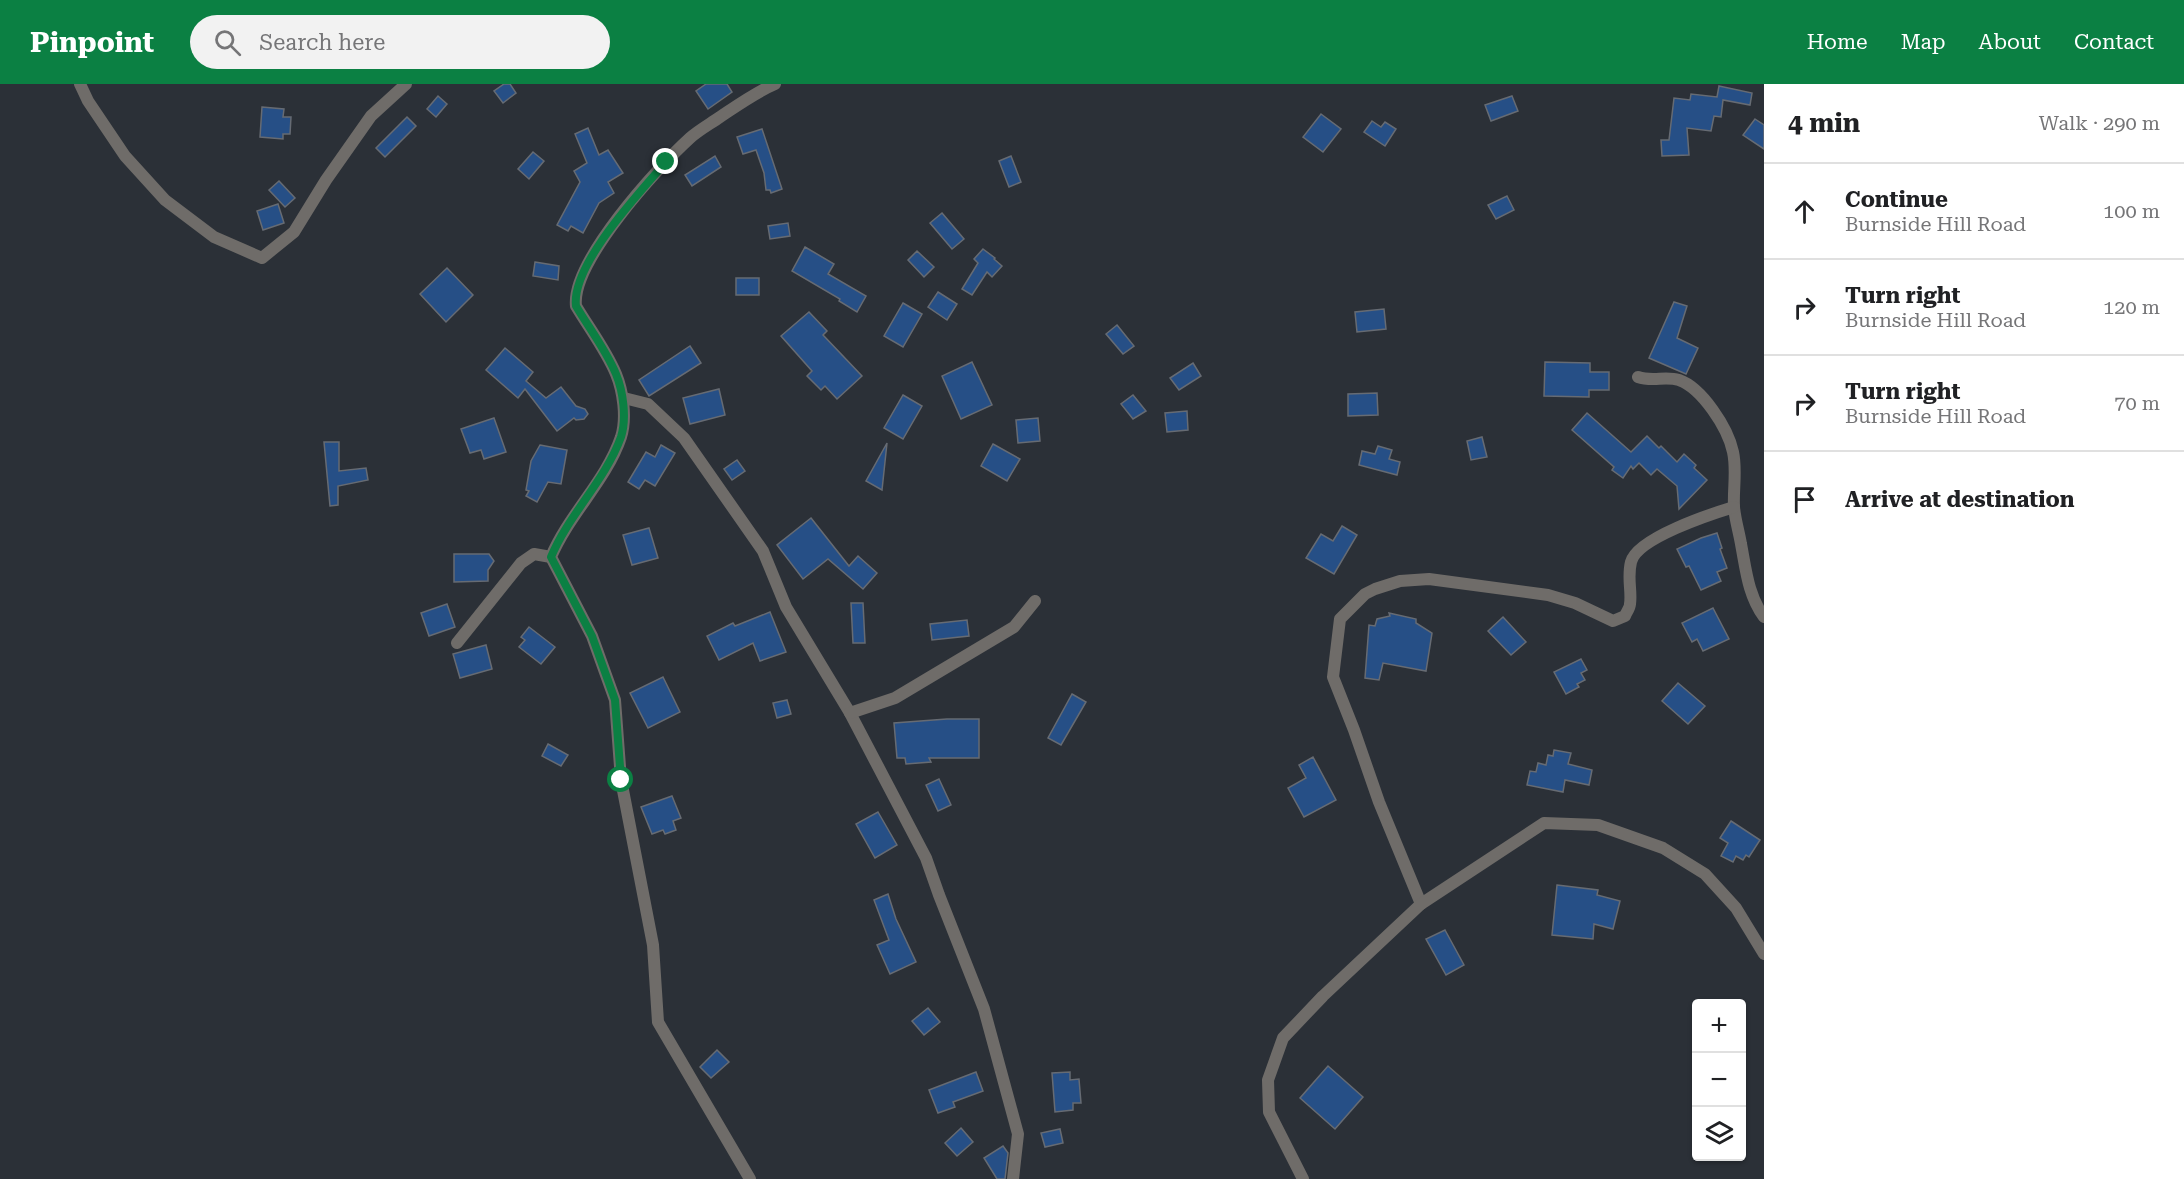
<!DOCTYPE html>
<html lang="en">
<head>
<meta charset="utf-8">
<style>
  :root { --surface:#fff; --page:#f2f2f2; --text:#202124; --muted:#757577; --line:#e0e0e0; --accent:#0b8043 }
  body { margin:0; font-family:"Roboto Serif",serif; background:var(--page); color:var(--text) }
  .controls { position:absolute; right:18px; bottom:18px; display:grid; overflow:hidden; border-radius:6px; box-shadow:0 2px 4px #0004 }
  .controls button { width:54px; height:54px; display:grid; place-items:center; padding:0; border:0; border-bottom:2px solid var(--line); background:var(--surface); color:var(--text); font:30px sans-serif }
  .stop { position:absolute; width:18px; height:18px; margin:-14px; border:4px solid #0b8043; border-radius:50%; background:#fff }
  .stop.end { background:#0b8043; border-color:#fff; box-shadow:0 2px 6px #0008 }
  .list { margin:0; padding:0; list-style:none }
  h2 { display:flex; justify-content:space-between; align-items:center; height:78px; margin:0; padding:0 24px; font-size:26px }
  h2 small { font-size:20px; font-weight:400; color:var(--muted) }
  .list li { display:grid; grid-template-columns:39px 1fr auto; gap:18px; align-items:center; box-sizing:border-box; height:96px; padding:0 24px; border-top:2px solid var(--line) }
  .list b { display:block; font-size:22px; white-space:nowrap }
  .list p { margin:0; font-size:20px; white-space:nowrap; color:var(--muted) }
  .list em { font-size:20px; font-style:normal; color:var(--muted) }
  .icon { flex:none; width:33px; height:33px; fill:none; stroke:currentColor; stroke-width:2; stroke-linecap:round; stroke-linejoin:round }
  .map { position:relative; flex:none; width:1764px; height:1095px; overflow:hidden }
  header { display:flex; align-items:center; gap:36px; box-sizing:border-box; height:84px; padding:0 30px; background:var(--accent); color:#fff }
  header strong { font-size:28px }
  nav { display:flex; gap:33px; margin-inline-start:auto; font-size:21px }
  .search { width:420px; height:54px; background:var(--page); display:flex; align-items:center; gap:15px; box-sizing:border-box; padding:0 21px; border-radius:33px; color:var(--muted); font-size:22px }
  main { display:flex }
  aside { flex:1; background:var(--surface) }
  .map>svg:first-child { display:block }
  .building { fill:#264f86; stroke:#666b73; stroke-width:1.5 }
  .lines { fill:none; stroke-linecap:round; stroke-linejoin:round }
  .minor { stroke:#6f6c69; stroke-width:12 }
  .route { stroke:#0b8043; stroke-width:8 }
</style>
</head>
<body>
<header>
<strong>Pinpoint</strong>
<div class="search"><svg class="icon" aria-label="search" viewBox="0 0 24 24"><circle cx="10" cy="10" r="6"/><path d="M15 15l6 6"/></svg>Search here</div>
<nav><a>Home</a><a>Map</a><a>About</a><a>Contact</a></nav>
</header>
<main>
<div class="map">
<svg width="1764" height="1095" viewBox="0 0 1764 1095">
  <rect width="100%" height="100%" fill="#2b3037"/>
  <!-- building -->
  <g class="building">
    <polygon points="504,0 510,0 516,9 503,19 494,7"/>
    <polygon points="706,0 727,0 732,8 708,25 696,7"/>
    <polygon points="1719,2 1752,9 1750,21 1723,16 1721,33 1714,32 1711,47 1687,44 1689,71 1662,72 1661,56 1669,56 1674,14 1690,16 1691,10 1717,13"/>
    <polygon points="438,12 447,20 436,33 427,25"/>
    <polygon points="1512,12 1518,27 1491,37 1485,21"/>
    <polygon points="262,23 284,25 283,33 291,33 290,50 283,50 283,55 260,53"/>
    <polygon points="1321,30 1341,45 1323,68 1303,53"/>
    <polygon points="407,33 416,42 385,73 376,64"/>
    <polygon points="1755,35 1764,41 1764,65 1743,51"/>
    <polygon points="1372,37 1381,43 1385,38 1396,45 1385,62 1364,48"/>
    <polygon points="588,44 599,71 608,66 623,89 608,98 614,109 599,119 583,149 571,142 568,147 557,141 580,98 574,87 587,79 575,50"/>
    <polygon points="762,45 782,105 771,109 770,106 766,106 764,89 756,66 743,70 737,53"/>
    <polygon points="533,68 544,77 529,95 518,85"/>
    <polygon points="715,72 721,83 692,102 685,91"/>
    <polygon points="1011,72 1021,98 1009,103 999,77"/>
    <polygon points="279,97 295,114 285,123 269,106"/>
    <polygon points="1507,112 1514,126 1496,135 1488,121"/>
    <polygon points="278,120 284,139 263,146 257,127"/>
    <polygon points="942,129 964,155 952,165 930,139"/>
    <polygon points="788,139 790,152 770,155 768,142"/>
    <polygon points="805,163 834,180 828,190 866,212 857,228 839,217 840,215 792,187"/>
    <polygon points="983,165 995,174 994,175 1002,182 992,193 987,188 972,211 962,205 978,179 974,175"/>
    <polygon points="917,167 934,183 924,193 908,176"/>
    <polygon points="535,178 559,182 558,196 533,192"/>
    <polygon points="447,184 473,211 446,238 420,210"/>
    <rect x="736" y="194" width="23" height="17"/>
    <polygon points="938,208 957,220 947,236 928,223"/>
    <polygon points="1674,218 1687,222 1677,254 1698,264 1686,290 1649,274"/>
    <polygon points="903,219 922,230 903,263 884,252"/>
    <polygon points="1384,225 1386,245 1357,248 1355,228"/>
    <polygon points="809,228 827,247 823,251 862,292 837,315 825,302 821,306 807,292 812,287 781,252"/>
    <polygon points="1117,241 1134,262 1123,270 1106,250"/>
    <polygon points="690,262 701,279 649,312 639,296"/>
    <polygon points="505,264 533,288 526,297 546,314 561,303 576,322 585,325 588,330 584,335 576,336 574,334 557,347 525,305 518,314 486,286"/>
    <polygon points="972,278 992,321 961,335 942,292"/>
    <polygon points="1545,278 1590,279 1590,288 1609,288 1609,306 1589,306 1589,313 1544,312"/>
    <polygon points="1193,279 1201,292 1179,306 1170,294"/>
    <polygon points="719,305 725,331 690,340 683,314"/>
    <polygon points="1377,309 1378,331 1348,332 1348,310"/>
    <polygon points="903,311 922,322 903,355 884,344"/>
    <polygon points="1133,311 1146,327 1133,335 1121,320"/>
    <polygon points="1187,327 1188,346 1167,348 1165,329"/>
    <polygon points="1587,329 1631,368 1647,352 1659,364 1661,362 1677,378 1684,370 1696,381 1694,384 1707,396 1679,425 1677,402 1657,385 1651,391 1639,379 1633,385 1631,382 1623,394 1612,386 1614,383 1572,346"/>
    <polygon points="494,334 506,368 484,375 481,366 470,369 461,345"/>
    <polygon points="1038,334 1040,357 1018,359 1016,336"/>
    <polygon points="1482,353 1487,373 1471,376 1467,357"/>
    <polygon points="324,358 339,358 339,387 366,384 368,396 338,402 338,421 330,422"/>
    <polygon points="887,359 882,406 866,397"/>
    <polygon points="993,360 1020,375 1007,397 981,382"/>
    <polygon points="540,361 567,366 561,400 548,398 537,418 526,412 529,407 526,406 531,377"/>
    <polygon points="661,361 675,369 655,402 645,396 639,405 628,398 646,368 655,373"/>
    <polygon points="1378,362 1392,366 1389,375 1400,378 1397,391 1359,381 1362,367 1375,370"/>
    <polygon points="737,376 745,387 732,396 724,385"/>
    <polygon points="811,434 849,482 858,472 877,489 863,505 828,475 803,495 777,461"/>
    <polygon points="1342,442 1357,451 1334,490 1306,474 1321,450 1333,457"/>
    <polygon points="649,444 658,474 632,481 623,451"/>
    <polygon points="1717,449 1722,464 1720,465 1727,484 1717,488 1721,497 1701,506 1689,482 1686,483 1677,465 1701,454"/>
    <polygon points="454,470 489,470 494,477 488,486 488,497 454,498"/>
    <polygon points="851,519 863,519 865,559 853,559"/>
    <polygon points="447,520 455,543 429,552 421,529"/>
    <polygon points="1713,524 1729,555 1703,567 1697,555 1692,558 1682,539"/>
    <polygon points="770,528 786,568 760,577 753,559 719,576 707,552 733,539 735,542"/>
    <polygon points="1389,529 1416,535 1416,539 1432,549 1426,587 1383,579 1379,596 1365,594 1369,541 1375,542 1377,535 1390,532"/>
    <polygon points="1503,533 1526,558 1511,571 1488,547"/>
    <polygon points="967,536 969,552 932,556 930,540"/>
    <polygon points="529,543 555,563 541,580 519,563 525,556 521,553"/>
    <polygon points="486,561 492,585 460,594 453,570"/>
    <polygon points="1581,575 1587,586 1581,589 1585,596 1577,600 1579,603 1566,610 1554,588"/>
    <polygon points="663,593 680,628 648,644 630,609"/>
    <polygon points="1678,599 1705,622 1688,640 1662,617"/>
    <polygon points="1072,610 1086,618 1061,661 1048,654"/>
    <polygon points="787,616 791,630 777,634 773,619"/>
    <polygon points="947,635 979,635 979,674 929,674 931,678 906,680 905,674 897,674 894,639"/>
    <polygon points="548,660 568,671 561,682 542,672"/>
    <polygon points="1554,666 1571,669 1568,680 1592,686 1589,701 1565,696 1563,708 1527,701 1530,687 1536,688 1538,679 1546,681 1548,671 1553,672"/>
    <polygon points="1313,673 1336,716 1304,733 1288,704 1306,694 1299,681"/>
    <polygon points="939,695 951,721 938,727 926,701"/>
    <polygon points="672,712 681,734 673,737 676,746 665,750 663,746 652,750 641,723"/>
    <polygon points="878,728 897,761 875,774 856,740"/>
    <polygon points="1731,737 1760,756 1749,773 1746,771 1743,776 1736,772 1733,778 1721,772 1728,759 1720,754"/>
    <polygon points="1557,801 1598,806 1597,811 1620,817 1613,845 1594,840 1593,855 1552,851"/>
    <polygon points="888,810 896,835 916,878 890,890 877,861 889,856 874,816"/>
    <polygon points="1445,846 1464,881 1446,891 1426,855"/>
    <polygon points="928,924 940,938 924,951 912,937"/>
    <polygon points="717,966 729,978 711,994 700,983"/>
    <polygon points="1328,982 1363,1013 1335,1045 1300,1014"/>
    <polygon points="976,988 983,1007 953,1018 955,1023 938,1029 929,1006"/>
    <polygon points="1070,988 1070,996 1079,995 1081,1019 1073,1019 1073,1026 1055,1028 1052,989"/>
    <polygon points="961,1044 973,1058 957,1072 945,1059"/>
    <polygon points="1060,1045 1063,1059 1045,1063 1041,1049"/>
    <polygon points="1003,1062 1008,1069 1005,1095 997,1095 984,1074"/>
  </g>
  <g class="lines">
    <!-- minor -->
    <g class="minor">
      <polyline points="80,0 88,17 125,72 165,116 214,153 262,174 294,148 326,96 371,32 406,0"/>
      <path d="M1638 293C1652 298 1665 292 1679 296 1702 304 1728 344 1733 368 1737 386 1733 405 1734 423 1735 435 1739 448 1741 460 1746 486 1748 511 1764 533"/>
      <polyline points="624,314 648,320 684,354 763,467 786,523 850,629 926,774 939,811 984,925 1018,1050 1013,1095"/>
      <polyline points="457,559 521,479 534,470 551,473"/>
      <polyline points="850,629 895,614 1014,543 1035,517"/>
      <path d="M1421 820 1379 718 1354 646 1333 593 1340 535 1365 510 1375 505 1400 497 1429 495 1548 511 1575 519 1613 537 1625 532C1626 529 1630 524 1630 520 1632 507 1627 494 1631 478 1637 454 1711 430 1734 423"/>
      <path d="M750 1095 658 938 653 861 621 696 615 616 592 552 551 473C569 430 606 397 621 353 627 334 623 307 616 290 606 266 589 244 576 222 571 178 658 83 690 54 699 46 710 40 720 33 738 21 756 8 775 0"/>
      <polyline points="1303,1095 1269,1028 1268,996 1283,954 1323,912 1421,820 1544,739 1598,741 1663,764 1705,790 1736,824 1764,870"/>
    </g>
  </g>
  <g class="lines">
    <!-- route -->
    <path class="route" d="M621 696 615 616 592 552 551 473C569 430 605 397 621 353 627 334 623 307 616 290 606 266 589 244 576 222 571 181 640 108 666 78"/>
  </g>
</svg>
<div class="controls">
<button>+</button>
<button>−</button>
<button><svg class="icon" aria-label="layers" viewBox="0 0 24 24"><path d="M12 4l9 5-9 5-9-5zM3 14l9 5 9-5"/></svg></button>
</div>
<div class="stop" style="left:621px;top:696px"></div>
<div class="stop end" style="left:666px;top:78px"></div>
</div>
<aside>
<h2>4 min<small>Walk · 290 m</small></h2>
<ul class="list">
<li><svg class="icon" aria-label="ahead" viewBox="0 0 24 24"><path d="M12 20V5M6 11l6-6 6 6"/></svg><div><b>Continue</b><p>Burnside Hill Road</p></div><em>100 m</em></li>
<li><svg class="icon" aria-label="right" viewBox="0 0 24 24"><path d="M7 20v-9h11M14 6l5 5-5 5"/></svg><div><b>Turn right</b><p>Burnside Hill Road</p></div><em>120 m</em></li>
<li><svg class="icon" aria-label="right" viewBox="0 0 24 24"><path d="M7 20v-9h11M14 6l5 5-5 5"/></svg><div><b>Turn right</b><p>Burnside Hill Road</p></div><em>70 m</em></li>
<li><svg class="icon" aria-label="arrive" viewBox="0 0 24 24"><path d="M6 21V4h12l-3 4 3 4H6"/></svg><div><b>Arrive at destination</b></div></li>
</ul>
</aside>
</main>
</body>
</html>
